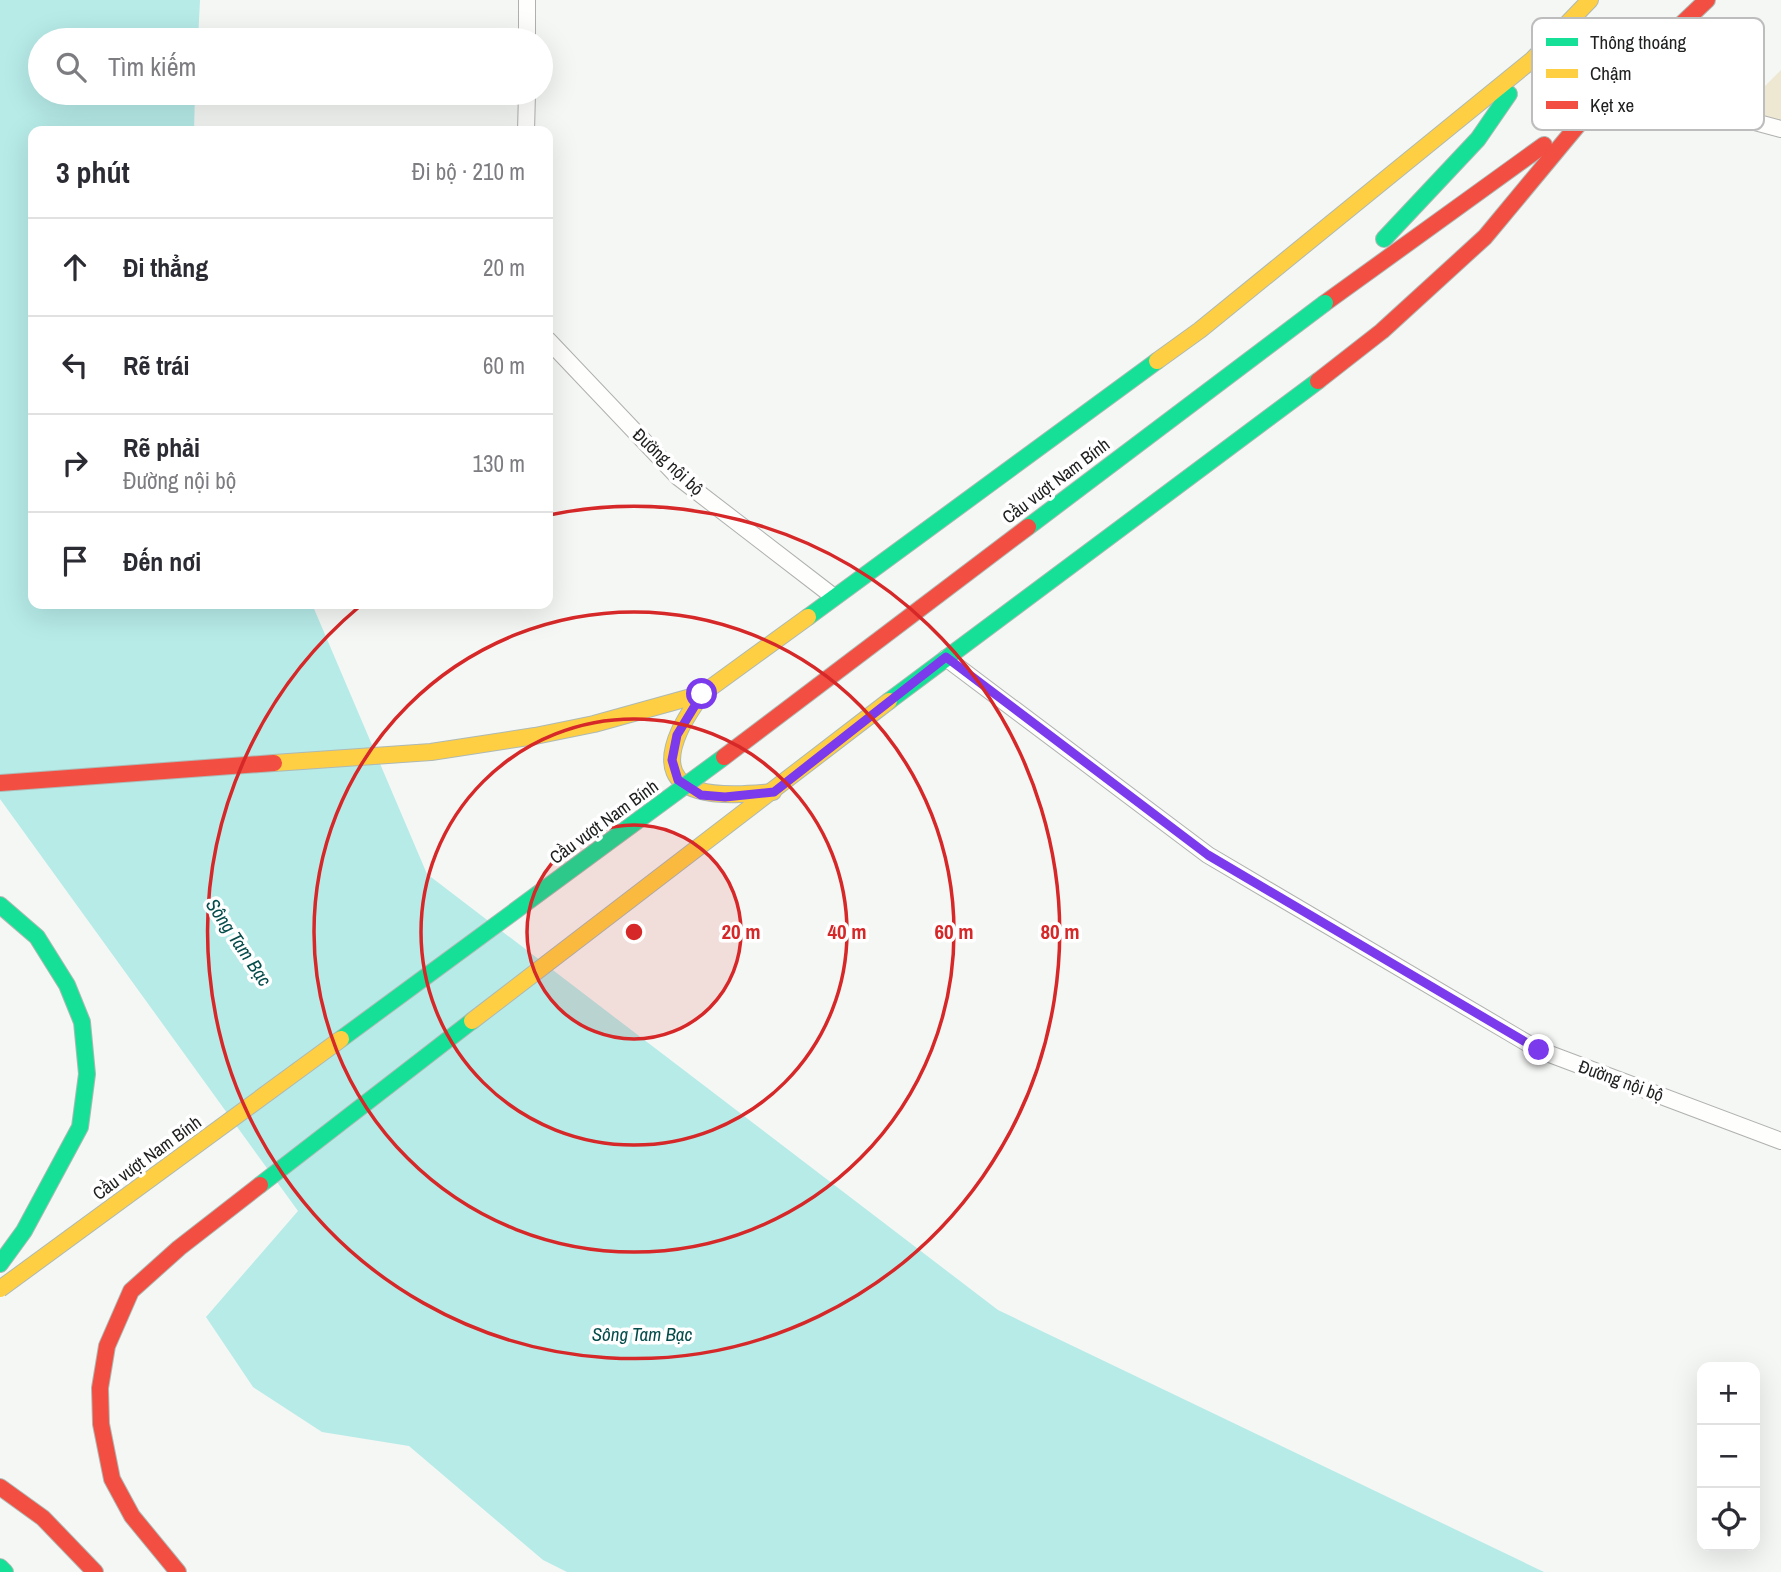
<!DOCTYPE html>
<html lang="vi">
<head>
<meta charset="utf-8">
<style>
  :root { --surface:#fff; --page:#f7f7f7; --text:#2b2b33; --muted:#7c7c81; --line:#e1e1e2 }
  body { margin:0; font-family:"Archivo Narrow",sans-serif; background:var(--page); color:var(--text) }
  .controls { position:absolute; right:21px; bottom:21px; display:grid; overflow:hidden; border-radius:14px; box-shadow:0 7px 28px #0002 }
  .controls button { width:63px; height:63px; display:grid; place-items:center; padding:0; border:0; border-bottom:2px solid var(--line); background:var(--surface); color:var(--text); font:35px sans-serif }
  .stop { position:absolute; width:21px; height:21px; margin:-16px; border:5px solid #7c3aed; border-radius:50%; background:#fff }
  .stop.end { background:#7c3aed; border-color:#fff; box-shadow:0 2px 7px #0008 }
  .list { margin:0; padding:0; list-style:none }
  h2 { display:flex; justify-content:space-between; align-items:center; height:91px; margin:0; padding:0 28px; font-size:30px }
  h2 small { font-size:23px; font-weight:400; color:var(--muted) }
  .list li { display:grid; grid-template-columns:46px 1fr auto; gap:21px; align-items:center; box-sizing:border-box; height:98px; padding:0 28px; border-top:2px solid var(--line) }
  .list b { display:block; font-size:26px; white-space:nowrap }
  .list p { margin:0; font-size:23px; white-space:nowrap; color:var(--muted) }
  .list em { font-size:23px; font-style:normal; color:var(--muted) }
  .icon { flex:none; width:38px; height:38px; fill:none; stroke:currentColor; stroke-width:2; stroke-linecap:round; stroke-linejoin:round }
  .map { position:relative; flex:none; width:1781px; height:1572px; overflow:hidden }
  .search { position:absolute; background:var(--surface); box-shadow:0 7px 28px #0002; left:28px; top:28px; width:525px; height:77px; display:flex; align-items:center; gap:18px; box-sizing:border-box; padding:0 24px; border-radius:38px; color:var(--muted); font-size:26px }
  .panel { position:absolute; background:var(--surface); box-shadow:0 7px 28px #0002; left:28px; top:126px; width:525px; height:483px; border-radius:14px }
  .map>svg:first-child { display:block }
  .green { fill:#eee8d2 }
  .water { fill:#b6ebe8 }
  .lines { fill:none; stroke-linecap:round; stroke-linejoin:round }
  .lane-casing { stroke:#afb1af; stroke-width:18 }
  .fast-casing { stroke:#aeb9b4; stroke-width:18 }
  .slow-casing { stroke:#aeb9b4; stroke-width:18 }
  .jam-casing { stroke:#aeb9b4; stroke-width:18 }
  .lane { stroke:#fefefd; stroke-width:16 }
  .fast { stroke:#16e098; stroke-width:16 }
  .slow { stroke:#ffcf43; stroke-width:16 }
  .jam { stroke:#f24e42; stroke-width:16 }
  .fast-bridge-casing { stroke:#aeb9b4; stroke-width:18; stroke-linecap:butt }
  .slow-bridge-casing { stroke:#aeb9b4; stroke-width:18; stroke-linecap:butt }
  .jam-bridge-casing { stroke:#aeb9b4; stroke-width:18; stroke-linecap:butt }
  .fast-bridge { stroke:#16e098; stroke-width:16 }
  .slow-bridge { stroke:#ffcf43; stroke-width:16 }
  .jam-bridge { stroke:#f24e42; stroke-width:16 }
  .route { stroke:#7c3aed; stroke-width:9 }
  .ring { fill:none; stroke:#d62828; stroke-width:3.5 }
  .labels { text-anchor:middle; stroke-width:7; stroke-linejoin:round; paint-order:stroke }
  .street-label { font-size:18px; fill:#202220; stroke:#fff }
  .water-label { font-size:19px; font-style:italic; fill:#054c4b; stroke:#fff }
  .key { fill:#fff; stroke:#bcbdbc; stroke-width:2 }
  .key-label { font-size:19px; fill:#202220 }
  .centre { fill:#d62828; stroke:#fff; stroke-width:3.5 }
  .ring-label { font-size:21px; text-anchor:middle; font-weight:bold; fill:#d62828; stroke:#fff; stroke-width:7; stroke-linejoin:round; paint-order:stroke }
</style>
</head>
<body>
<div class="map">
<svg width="1781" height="1572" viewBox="0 0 1781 1572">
  <rect width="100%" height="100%" fill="#f5f7f4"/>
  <!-- green -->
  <polygon class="green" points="1781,70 1781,120 1738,113"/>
  <!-- water -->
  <polygon class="water" points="0,0 200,0 198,40 40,40 40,93 195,93 194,131 33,131 33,604 312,604 427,874 998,1310 1544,1572 567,1572 543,1560 409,1446 322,1432 253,1387 206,1317 298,1211 0,799"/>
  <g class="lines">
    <!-- lane casing -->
    <g class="lane-casing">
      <g id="lane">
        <polyline points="527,40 527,0"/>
        <polyline points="1621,86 1781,129"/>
        <polyline points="526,131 527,93"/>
        <polyline points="548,340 678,477 834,597"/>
        <polyline points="946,658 1208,855 1539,1050 1781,1141"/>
      </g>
    </g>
    <!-- fast casing -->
    <g class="fast-casing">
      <g id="fast">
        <polyline points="1384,239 1478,139 1509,94"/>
        <polyline points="808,617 1157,361"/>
        <polyline points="889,701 1318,381"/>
        <polyline points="0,905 37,937 67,985 82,1022 87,1074 80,1127 24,1231 0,1264"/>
        <polyline points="260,1185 472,1021"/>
        <polyline points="0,1567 5,1572"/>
      </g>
    </g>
    <!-- slow casing -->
    <g class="slow-casing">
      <g id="slow">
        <polyline points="1157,361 1200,330 1532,60 1590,0"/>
        <path d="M702 694C694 706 685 718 679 732 648 803 729 796 773 792"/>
        <polyline points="274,763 431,752 535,736 594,724 702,694 808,617"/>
        <polyline points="472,1021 889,701"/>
      </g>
    </g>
    <!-- jam casing -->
    <g class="jam-casing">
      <g id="jam">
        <polyline points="1325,303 1544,145"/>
        <polyline points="1318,381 1382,331 1485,237 1588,113 1707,0"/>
        <polyline points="0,783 274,763"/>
        <polyline points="0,1487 43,1518 95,1572"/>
        <polyline points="178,1572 132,1516 112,1479 101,1424 100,1388 107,1346 131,1291 179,1248 260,1185"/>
      </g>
    </g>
    <!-- lane -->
    <use href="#lane" class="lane"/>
    <!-- fast -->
    <use href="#fast" class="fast"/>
    <!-- slow -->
    <use href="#slow" class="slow"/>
    <!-- jam -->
    <use href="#jam" class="jam"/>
    <!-- fast-bridge casing -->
    <g class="fast-bridge-casing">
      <g id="fast-bridge">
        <polyline points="1028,527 1325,303"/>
        <polyline points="341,1039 724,757"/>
      </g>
    </g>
    <!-- slow-bridge casing -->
    <g class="slow-bridge-casing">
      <polyline id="slow-bridge" points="0,1289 341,1039"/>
    </g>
    <!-- jam-bridge casing -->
    <g class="jam-bridge-casing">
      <polyline id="jam-bridge" points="724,757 1028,527"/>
    </g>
    <!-- fast-bridge -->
    <use href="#fast-bridge" class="fast-bridge"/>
    <!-- slow-bridge -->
    <use href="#slow-bridge" class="slow-bridge"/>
    <!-- jam-bridge -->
    <use href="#jam-bridge" class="jam-bridge"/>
  </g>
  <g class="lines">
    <!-- route -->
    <polyline class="route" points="702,694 677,735 672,760 678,780 701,795 725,797 774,792 946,657 1208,855 1539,1050"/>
  </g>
  <!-- distance rings -->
  <circle cx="634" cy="932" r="107" fill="#d62828" fill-opacity=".12"/>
  <g class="ring">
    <circle cx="634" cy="932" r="107"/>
    <circle cx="634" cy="932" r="213"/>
    <circle cx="634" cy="932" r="320"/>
    <path d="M549 515A426 426 0 1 1 360 606"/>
  </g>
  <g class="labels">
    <!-- street labels -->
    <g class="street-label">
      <text transform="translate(668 462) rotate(43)" y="6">Đường nội bộ</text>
      <text transform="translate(1056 481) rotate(-37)" y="6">Cầu vượt Nam Bính</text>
      <text transform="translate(604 822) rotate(-36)" y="6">Cầu vượt Nam Bính</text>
      <text transform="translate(1621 1081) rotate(20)" y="6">Đường nội bộ</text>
      <text transform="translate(147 1158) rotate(-36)" y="6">Cầu vượt Nam Bính</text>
    </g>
    <!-- water labels -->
    <g class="water-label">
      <text transform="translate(239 942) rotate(56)" y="7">Sông Tam Bạc</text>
      <text x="642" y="1341">Sông Tam Bạc</text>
    </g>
  </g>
  <!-- legend -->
  <rect x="1532" y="18" width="232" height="112" rx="10" class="key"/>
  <rect x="1546" y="38" width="32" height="8" fill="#16e098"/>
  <rect x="1546" y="69" width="32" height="9" fill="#ffcf43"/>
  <rect x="1546" y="101" width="32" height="8" fill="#f24e42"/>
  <g class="key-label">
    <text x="1590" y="49">Thông thoáng</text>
    <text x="1590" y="80">Chậm</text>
    <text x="1590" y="112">Kẹt xe</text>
  </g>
  <circle cx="634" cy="932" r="10" class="centre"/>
  <g class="ring-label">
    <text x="741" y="939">20 m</text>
    <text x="847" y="939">40 m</text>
    <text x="954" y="939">60 m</text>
    <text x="1060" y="939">80 m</text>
  </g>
</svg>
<div class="controls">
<button>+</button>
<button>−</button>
<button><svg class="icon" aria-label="locate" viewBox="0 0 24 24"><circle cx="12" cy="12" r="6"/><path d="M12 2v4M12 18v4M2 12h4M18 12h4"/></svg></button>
</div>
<div class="stop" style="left:702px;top:694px"></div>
<div class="stop end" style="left:1539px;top:1050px"></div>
<div class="search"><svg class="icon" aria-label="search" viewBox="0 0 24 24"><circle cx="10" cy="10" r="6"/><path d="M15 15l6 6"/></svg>Tìm kiếm</div>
<section class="panel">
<h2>3 phút<small>Đi bộ · 210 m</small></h2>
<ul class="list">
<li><svg class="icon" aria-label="ahead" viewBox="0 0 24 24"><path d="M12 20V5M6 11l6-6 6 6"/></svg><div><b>Đi thẳng</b></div><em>20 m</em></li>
<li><svg class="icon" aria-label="left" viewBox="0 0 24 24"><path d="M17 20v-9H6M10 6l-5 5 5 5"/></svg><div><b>Rẽ trái</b></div><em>60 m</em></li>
<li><svg class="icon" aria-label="right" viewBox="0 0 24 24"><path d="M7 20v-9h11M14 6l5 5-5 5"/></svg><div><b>Rẽ phải</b><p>Đường nội bộ</p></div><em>130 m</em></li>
<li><svg class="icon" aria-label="arrive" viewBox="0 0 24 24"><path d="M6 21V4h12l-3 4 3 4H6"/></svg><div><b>Đến nơi</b></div></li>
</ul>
</section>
</div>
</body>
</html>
